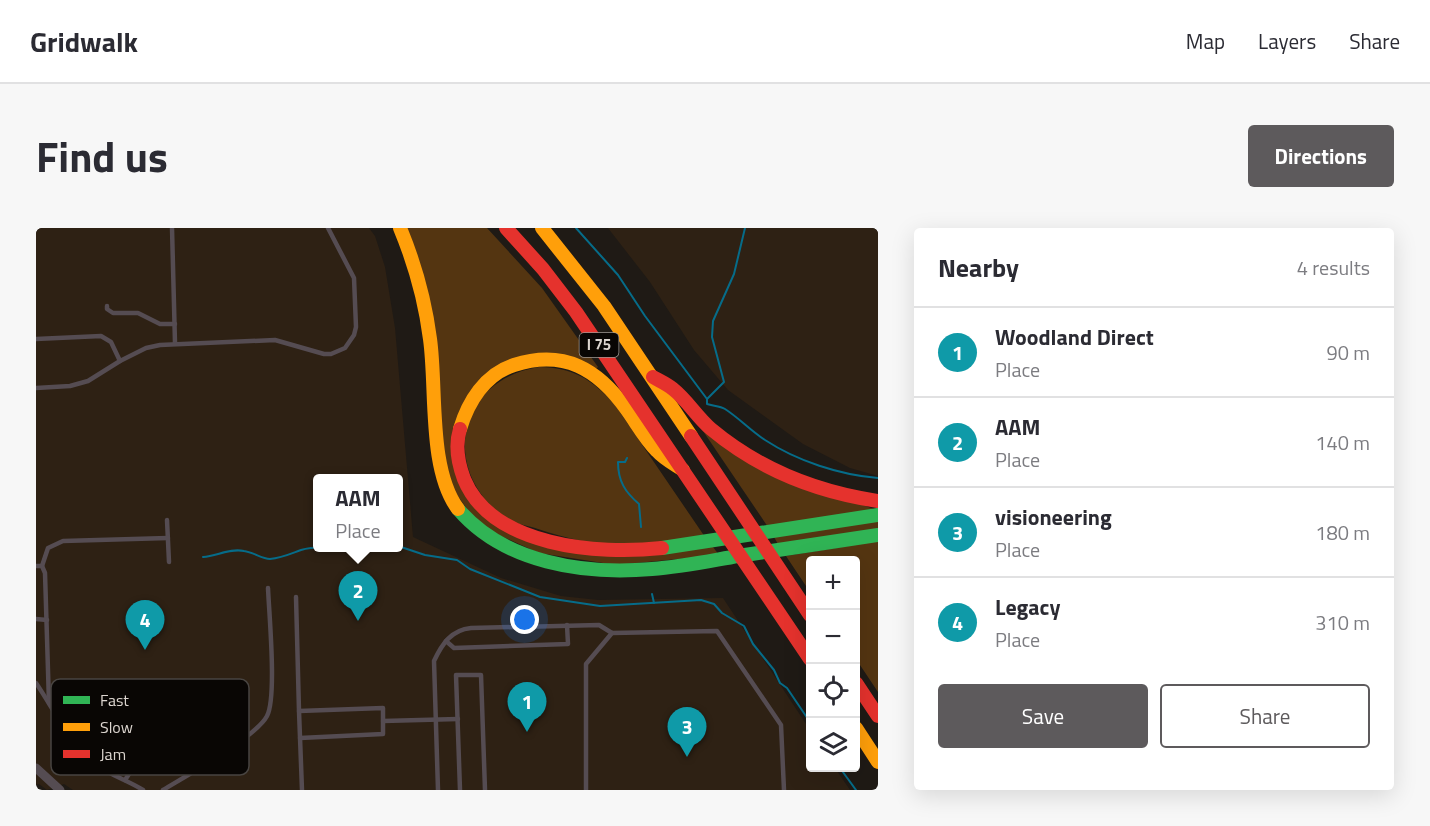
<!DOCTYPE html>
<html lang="en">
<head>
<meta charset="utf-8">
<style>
  :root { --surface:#fff; --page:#f7f7f7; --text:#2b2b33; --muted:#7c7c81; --line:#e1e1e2; --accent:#5d5a5c }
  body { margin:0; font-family:"Titillium Web",sans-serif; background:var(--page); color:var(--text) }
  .controls { position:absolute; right:18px; bottom:18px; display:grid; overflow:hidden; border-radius:6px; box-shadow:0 6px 24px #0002 }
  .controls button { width:54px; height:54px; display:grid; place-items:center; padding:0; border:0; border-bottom:2px solid var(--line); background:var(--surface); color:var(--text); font:30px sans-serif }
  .you { position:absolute; left:489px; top:392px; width:21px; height:21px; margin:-15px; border:4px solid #fff; border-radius:50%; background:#1a73e8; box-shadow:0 0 0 9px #1a73e833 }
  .badge { display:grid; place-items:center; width:39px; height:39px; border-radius:50%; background:var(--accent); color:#fff; font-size:20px; font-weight:700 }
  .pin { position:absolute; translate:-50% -50px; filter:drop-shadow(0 2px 3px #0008) }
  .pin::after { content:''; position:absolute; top:32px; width:21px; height:18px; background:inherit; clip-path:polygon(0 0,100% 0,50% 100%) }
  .popup { position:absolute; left:277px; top:246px; width:90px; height:78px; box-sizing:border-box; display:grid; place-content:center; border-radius:6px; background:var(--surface); filter:drop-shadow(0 2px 4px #0005); font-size:20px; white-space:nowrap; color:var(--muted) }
  .popup b { font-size:22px; color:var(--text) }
  .popup::after { content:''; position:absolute; left:50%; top:100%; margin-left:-12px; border:12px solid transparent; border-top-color:var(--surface) }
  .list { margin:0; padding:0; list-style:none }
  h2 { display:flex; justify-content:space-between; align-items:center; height:78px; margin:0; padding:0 24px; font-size:26px }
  h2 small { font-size:20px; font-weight:400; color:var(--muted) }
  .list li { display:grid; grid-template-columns:39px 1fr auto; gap:18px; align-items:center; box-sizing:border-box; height:90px; padding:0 24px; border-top:2px solid var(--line) }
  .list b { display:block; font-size:22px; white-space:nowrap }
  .list p { margin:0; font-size:20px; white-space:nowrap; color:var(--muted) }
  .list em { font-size:20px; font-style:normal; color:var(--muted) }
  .actions { display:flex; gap:12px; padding:18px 24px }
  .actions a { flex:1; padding:14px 0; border:2px solid var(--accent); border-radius:6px; text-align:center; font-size:21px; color:var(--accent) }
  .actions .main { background:var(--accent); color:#fff }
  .icon { flex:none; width:33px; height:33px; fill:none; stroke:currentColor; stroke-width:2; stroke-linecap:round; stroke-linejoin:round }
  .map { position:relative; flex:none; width:842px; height:562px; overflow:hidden; border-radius:6px }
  header { display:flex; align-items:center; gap:36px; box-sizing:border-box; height:84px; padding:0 30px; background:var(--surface); border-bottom:2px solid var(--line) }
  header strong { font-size:28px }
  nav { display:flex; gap:33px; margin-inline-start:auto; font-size:21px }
  .intro { display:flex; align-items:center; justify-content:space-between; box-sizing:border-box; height:144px; padding:0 36px }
  h1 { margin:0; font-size:42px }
  .button { padding:15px 27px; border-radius:6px; background:var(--accent); color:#fff; font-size:21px; font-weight:700 }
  main { display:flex; gap:36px; padding:0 36px }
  aside { flex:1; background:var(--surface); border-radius:6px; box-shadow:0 6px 24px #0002 }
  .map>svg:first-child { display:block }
  .built { fill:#2e2114; fill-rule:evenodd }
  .green { fill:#543511 }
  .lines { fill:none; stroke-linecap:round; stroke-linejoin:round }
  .stream { stroke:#066c89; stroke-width:2 }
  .lane { stroke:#554c52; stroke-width:4.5 }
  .street { stroke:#554c52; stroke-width:9 }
  .fast { stroke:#30b455; stroke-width:14 }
  .slow { stroke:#ff9f0a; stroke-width:14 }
  .jam { stroke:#e5322d; stroke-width:14 }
  .labels { text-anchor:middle; stroke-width:5; stroke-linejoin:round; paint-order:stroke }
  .shield { fill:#090604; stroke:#9d9792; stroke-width:1.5 }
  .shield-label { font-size:15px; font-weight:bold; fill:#dcd5cf }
  .key { fill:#090604; stroke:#484441; stroke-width:1.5 }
  .key-label { font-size:16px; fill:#dcd5cf }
</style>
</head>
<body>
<header>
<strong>Gridwalk</strong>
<nav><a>Map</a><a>Layers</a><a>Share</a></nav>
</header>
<div class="intro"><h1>Find us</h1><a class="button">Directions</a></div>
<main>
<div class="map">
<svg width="842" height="562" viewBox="0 0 842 562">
  <rect width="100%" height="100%" fill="#1f1a15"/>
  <!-- built -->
  <g class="built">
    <path d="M0 0H333L339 8 349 39 359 100 377 309 465 350 525 368 562 372 687 370 774 502V540H799L814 562H37L28 556 11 562 3 556 0 557ZM282 250H362V320H282Z"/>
    <polygon points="572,0 842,0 842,248 814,240 767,216 692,162 658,122 614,54"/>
  </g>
  <!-- green -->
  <g class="green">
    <polygon points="369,0 451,0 506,60 562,139 560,141 542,132 452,144 417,238 488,311 677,319 683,327 580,337 503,325 443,298 412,254"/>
    <path d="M503 139C538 140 553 150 577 174L669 309C642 311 614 316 587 317 559 317 528 310 502 301 492 298 479 296 471 291 403 244 420 152 503 139Z"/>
    <polygon points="667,203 822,275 840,282 732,299"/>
    <polygon points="842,293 842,302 743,318 738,309"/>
    <polygon points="842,313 842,464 820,431 820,332 774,332 774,364 750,328"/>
  </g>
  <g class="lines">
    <!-- stream -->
    <g class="stream">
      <path d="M540 0 582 47 609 88 671 171V176C677 178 684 178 689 181 703 190 715 203 729 212 761 233 804 247 842 250"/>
      <polyline points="671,171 688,154 676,109 677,93 698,46 709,0"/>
      <path d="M591 230 589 234H582C582 253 589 264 603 276L605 299"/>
      <polyline points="362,318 389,327 421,332 434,341 504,369 564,378 665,372 678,376 686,385 708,398 717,416 738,442 744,455 751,460 774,494"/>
      <polyline points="327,320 330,320"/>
      <path d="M167 329C181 328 194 320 208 323 217 324 226 331 234 331 246 330 254 326 265 322 278 318 294 320 307 320"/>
      <polyline points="616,366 618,375"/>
      <polyline points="804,540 820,562"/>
    </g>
    <!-- lane -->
    <g class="lane">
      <polyline points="136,0 139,115"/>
      <polyline points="71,78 71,81 77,85 102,85 124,96 139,96"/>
      <polyline points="0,111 65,108 75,114 84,133"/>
      <polyline points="0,160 34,158 52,153 84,133 110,120 124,117 239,112 288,126 295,126 309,120 318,107 320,99 318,50 292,0"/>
      <polyline points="131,292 133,334"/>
      <polyline points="0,338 6,338 9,345 13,475"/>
      <polyline points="6,338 12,320 27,313 132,310"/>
      <polyline points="260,369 263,483 347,480 347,493 422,491"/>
      <polyline points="0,391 11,392"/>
      <polyline points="410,413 418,420 532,416 531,397"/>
      <path d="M0 455C17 480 35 517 58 535 73 547 91 552 107 562"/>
      <polyline points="263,483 266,562"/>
      <polyline points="264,510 347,506 347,493"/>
      <path d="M89 552C108 521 128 518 162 520L173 533"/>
      <path d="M127 562C150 548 220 509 231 488 241 469 233 385 232 360"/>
      <path d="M402 562 398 433C406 416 415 402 435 400L563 397 576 405"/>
      <polyline points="424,562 420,447 445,447 449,562"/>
      <polyline points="550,562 550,436 576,405 681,403 745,497 748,562"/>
    </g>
    <!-- street -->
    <polyline class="street" points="0,540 24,562"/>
    <!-- fast -->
    <g class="fast">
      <path d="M422 281C468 335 548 347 616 341 645 339 673 333 702 328 749 321 795 314 842 307"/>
      <polyline points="626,320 842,287"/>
    </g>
    <!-- slow -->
    <g class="slow">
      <path d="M364 0C379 36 389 72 394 111 401 161 392 241 422 281"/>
      <polyline points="506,0 568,78 655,208"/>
      <path d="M424 201C432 174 449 146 478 137 528 121 562 141 591 182 601 196 609 211 621 223 628 231 638 236 647 242"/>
      <polyline points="820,500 842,534"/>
    </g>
    <!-- jam -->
    <g class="jam">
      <polyline points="470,0 507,41 540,84 774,431"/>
      <path d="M617 149C624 153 631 156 637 161 651 172 661 189 675 201 723 241 781 264 842 273"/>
      <path d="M424 201C419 217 422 235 428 251 456 319 562 327 626 320"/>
      <polyline points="655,208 774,387"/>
      <polyline points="820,455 842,488"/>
    </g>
  </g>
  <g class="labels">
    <!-- shield labels -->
    <rect class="shield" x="543.5" y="105" width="39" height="24" rx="4.5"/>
    <g class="shield-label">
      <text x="563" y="122">I 75</text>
    </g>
  </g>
  <!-- legend -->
  <rect x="15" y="451" width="198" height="96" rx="9" class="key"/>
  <rect x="27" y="468" width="27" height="8" fill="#30b455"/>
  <rect x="27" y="495" width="27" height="8" fill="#ff9f0a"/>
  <rect x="27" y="522" width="27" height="8" fill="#e5322d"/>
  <g class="key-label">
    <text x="64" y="478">Fast</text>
    <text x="64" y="505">Slow</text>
    <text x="64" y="532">Jam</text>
  </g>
</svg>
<div class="controls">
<button>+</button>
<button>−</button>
<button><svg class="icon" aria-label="locate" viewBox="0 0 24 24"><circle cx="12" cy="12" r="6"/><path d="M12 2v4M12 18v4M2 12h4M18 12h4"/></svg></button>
<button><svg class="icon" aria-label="layers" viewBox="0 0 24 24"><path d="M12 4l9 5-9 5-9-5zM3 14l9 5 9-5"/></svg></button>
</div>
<div class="you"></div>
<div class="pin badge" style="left:491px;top:504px;background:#0f9aa8">1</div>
<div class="pin badge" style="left:322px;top:393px;background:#0f9aa8">2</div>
<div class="popup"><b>AAM</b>Place</div>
<div class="pin badge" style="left:651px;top:529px;background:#0f9aa8">3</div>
<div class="pin badge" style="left:109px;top:422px;background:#0f9aa8">4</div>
</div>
<aside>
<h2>Nearby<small>4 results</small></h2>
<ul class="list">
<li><span class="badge" style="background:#0f9aa8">1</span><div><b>Woodland Direct</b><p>Place</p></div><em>90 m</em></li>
<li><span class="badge" style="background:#0f9aa8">2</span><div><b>AAM</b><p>Place</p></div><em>140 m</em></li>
<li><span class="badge" style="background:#0f9aa8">3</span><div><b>visioneering</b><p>Place</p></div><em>180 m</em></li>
<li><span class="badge" style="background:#0f9aa8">4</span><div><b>Legacy</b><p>Place</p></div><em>310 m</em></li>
</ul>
<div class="actions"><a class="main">Save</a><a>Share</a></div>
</aside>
</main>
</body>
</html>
